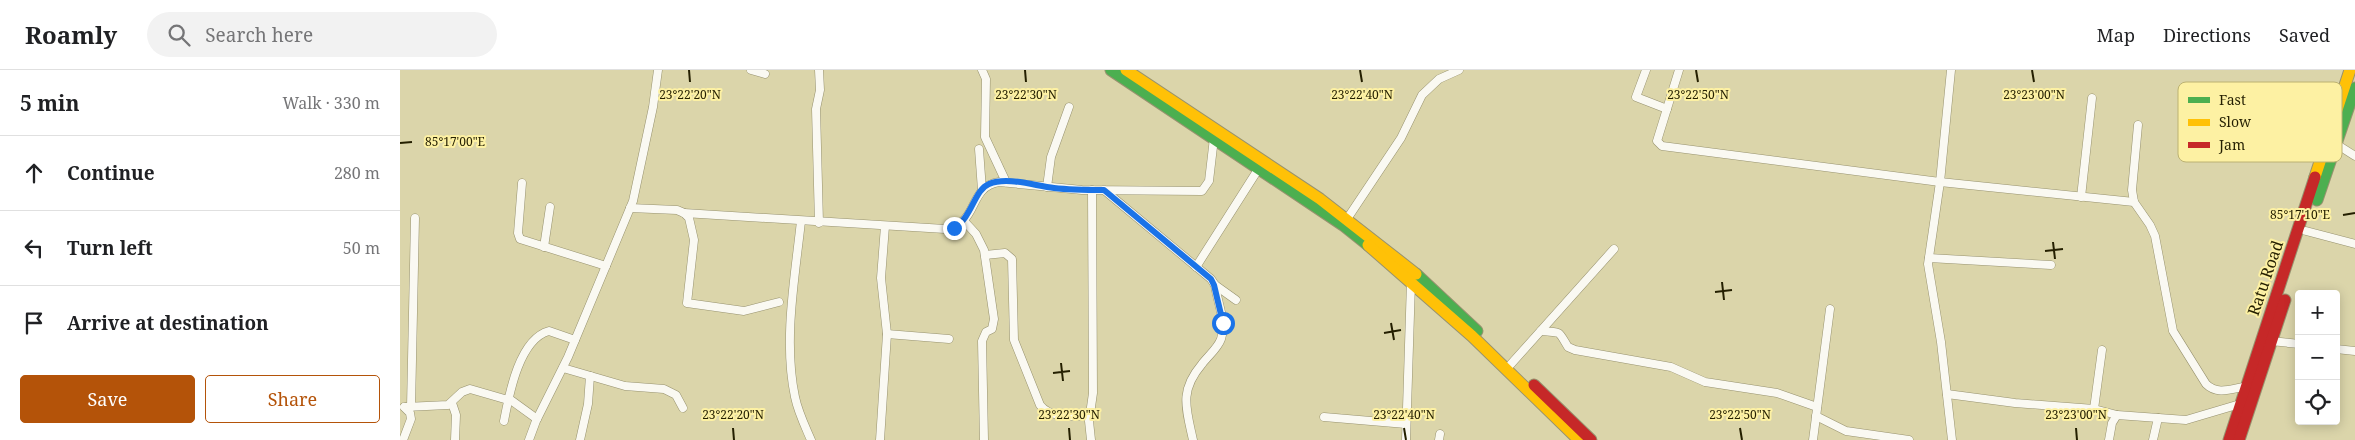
<!DOCTYPE html>
<html lang="en">
<head>
<meta charset="utf-8">
<style>
  :root { --surface:#fff; --page:#f2f2f2; --text:#202124; --muted:#757577; --line:#e0e0e0; --accent:#b45309 }
  body { margin:0; font-family:"Noto Serif",serif; background:var(--page); color:var(--text) }
  .controls { position:absolute; right:15px; bottom:15px; display:grid; overflow:hidden; border-radius:5px; box-shadow:0 2px 12px #0003 }
  .controls button { width:45px; height:45px; display:grid; place-items:center; padding:0; border:0; border-bottom:1px solid var(--line); background:var(--surface); color:var(--text); font:25px sans-serif }
  .stop { position:absolute; width:15px; height:15px; margin:-11px; border:4px solid #1a73e8; border-radius:50%; background:#fff }
  .stop.end { background:#1a73e8; border-color:#fff; box-shadow:0 1px 5px #0008 }
  .list { margin:0; padding:0; list-style:none }
  h2 { display:flex; justify-content:space-between; align-items:center; height:65px; margin:0; padding:0 20px; font-size:21px }
  h2 small { font-size:16px; font-weight:400; color:var(--muted) }
  .list li { display:grid; grid-template-columns:32px 1fr auto; gap:15px; align-items:center; box-sizing:border-box; height:75px; padding:0 20px; border-top:1px solid var(--line) }
  .list b { display:block; font-size:19px; white-space:nowrap }
  .list em { font-size:16px; font-style:normal; color:var(--muted) }
  .actions { display:flex; gap:10px; padding:15px 20px }
  .actions a { flex:1; padding:11px 0; border:1px solid var(--accent); border-radius:5px; text-align:center; font-size:18px; color:var(--accent) }
  .actions .main { background:var(--accent); color:#fff }
  .icon { flex:none; width:28px; height:28px; fill:none; stroke:currentColor; stroke-width:2; stroke-linecap:round; stroke-linejoin:round }
  .map { position:relative; flex:none; width:1955px; height:370px; overflow:hidden }
  header { display:flex; align-items:center; gap:30px; box-sizing:border-box; height:70px; padding:0 25px; background:var(--surface); border-bottom:1px solid var(--line) }
  header strong { font-size:24px }
  nav { display:flex; gap:28px; margin-inline-start:auto; font-size:18px }
  .search { width:350px; height:45px; background:var(--page); display:flex; align-items:center; gap:12px; box-sizing:border-box; padding:0 18px; border-radius:28px; color:var(--muted); font-size:19px }
  main { display:flex }
  aside { flex:1; background:var(--surface) }
  .map>svg:first-child { display:block }
  .lines { fill:none; stroke-linecap:round; stroke-linejoin:round }
  .street-casing { stroke:#97926f; stroke-width:9 }
  .fast-casing { stroke:#97926f; stroke-width:13 }
  .slow-casing { stroke:#97926f; stroke-width:13 }
  .jam-casing { stroke:#97926f; stroke-width:13 }
  .street { stroke:#faf9f2; stroke-width:8 }
  .fast { stroke:#4caf50; stroke-width:11 }
  .slow { stroke:#ffc107; stroke-width:11 }
  .jam { stroke:#c62828; stroke-width:11 }
  .route { stroke:#1a73e8; stroke-width:6 }
  .ticks { fill:none; stroke:#241f00; stroke-width:2 }
  .labels { text-anchor:middle; stroke-width:4; stroke-linejoin:round; paint-order:stroke }
  .street-label { font-size:16px; fill:#241f00; stroke:#fdf1a3 }
  .key { fill:#fdf1a3; stroke:#bcb272; stroke-width:1 }
  .key-label { font-size:14px; fill:#241f00 }
  .ticks-label { font-size:12px; text-anchor:middle; fill:#241f00; stroke:#fdf1a3; stroke-width:4; stroke-linejoin:round; paint-order:stroke }
</style>
</head>
<body>
<header>
<strong>Roamly</strong>
<div class="search"><svg class="icon" aria-label="search" viewBox="0 0 24 24"><circle cx="10" cy="10" r="6"/><path d="M15 15l6 6"/></svg>Search here</div>
<nav><a>Map</a><a>Directions</a><a>Saved</a></nav>
</header>
<main>
<aside>
<h2>5 min<small>Walk · 330 m</small></h2>
<ul class="list">
<li><svg class="icon" aria-label="ahead" viewBox="0 0 24 24"><path d="M12 20V5M6 11l6-6 6 6"/></svg><div><b>Continue</b></div><em>280 m</em></li>
<li><svg class="icon" aria-label="left" viewBox="0 0 24 24"><path d="M17 20v-9H6M10 6l-5 5 5 5"/></svg><div><b>Turn left</b></div><em>50 m</em></li>
<li><svg class="icon" aria-label="arrive" viewBox="0 0 24 24"><path d="M6 21V4h12l-3 4 3 4H6"/></svg><div><b>Arrive at destination</b></div></li>
</ul>
<div class="actions"><a class="main">Save</a><a>Share</a></div>
</aside>
<div class="map">
<svg width="1955" height="370" viewBox="0 0 1955 370">
  <rect width="100%" height="100%" fill="#dbd5aa"/>
  <g class="lines">
    <!-- street casing -->
    <g class="street-casing">
      <g id="street">
        <polyline points="351,0 365,4"/>
        <polyline points="582,0 586,9 585,67 606,112"/>
        <polyline points="1246,0 1236,27 1267,39"/>
        <polyline points="1279,0 1257,71 1262,76 1540,112 1734,132"/>
        <polyline points="1551,0 1540,112 1528,194 1541,272 1552,370"/>
        <path d="M1738 55 1732 120 1734 132 1750 155 1755 166 1773 261 1806 314C1818 326 1833 318 1849 316"/>
        <polyline points="1933,72 1955,86"/>
        <polyline points="579,79 582,120"/>
        <polyline points="122,113 118,163 120,169 206,196"/>
        <polyline points="647,117 651,87 669,37"/>
        <path d="M704 120 811 209 815 215C817 231 827 253 821 269 818 278 808 286 802 294 779 321 786 338 793 370"/>
        <polyline points="1681,127 1692,28"/>
        <polyline points="230,138 277,140 284,143 289,148 294,170 287,233 344,241 379,232"/>
        <path d="M284 143 545 159C580 154 567 117 599 112L682 120 802 121 809 111 814 68"/>
        <polyline points="947,149 1001,68 1022,25 1039,9 1059,0"/>
        <path d="M401 151C395 207 383 271 395 327 398 342 405 356 411 370"/>
        <polyline points="564,151 576,164 584,180 594,249 592,259 586,262 582,271 584,370"/>
        <polyline points="419,153 416,39 420,20 419,0"/>
        <polyline points="1906,161 1955,174"/>
        <polyline points="144,177 150,137"/>
        <path d="M585 185 605 183 612 189 614 270 640 335C651 349 674 346 690 346"/>
        <polyline points="1529,188 1651,195"/>
        <polyline points="796,197 859,98"/>
        <polyline points="815,215 836,230"/>
        <path d="M1141 261C1162 263 1157 259 1168 277L1175 280 1271 297 1305 312 1377 323 1417 337"/>
        <polyline points="487,264 549,269"/>
        <polyline points="1871,271 1899,274"/>
        <polyline points="1936,279 1955,281"/>
        <polyline points="1111,294 1214,179"/>
        <polyline points="163,298 225,316 264,319 276,325 283,338"/>
        <polyline points="1547,324 1615,333 1694,339 1702,280"/>
        <polyline points="108,328 137,349"/>
        <polyline points="52,333 56,345 55,370"/>
        <polyline points="5,337 48,335 62,322 70,319 108,330"/>
        <polyline points="11,337 15,148"/>
        <polyline points="1694,339 1717,345"/>
        <polyline points="1416,346 1446,361 1509,370"/>
        <polyline points="924,347 1006,354"/>
        <path d="M104 351C109 325 119 269 149 261L175 270"/>
        <polyline points="3,370 11,349 10,343 4,337"/>
        <polyline points="129,370 136,351 168,287 233,131 253,37 258,0"/>
        <polyline points="180,370 188,334 190,306"/>
        <polyline points="480,370 487,264 481,208 485,156"/>
        <polyline points="691,370 689,351 693,323 692,120"/>
        <polyline points="1006,370 1011,212"/>
        <polyline points="1039,370 1040,364"/>
        <polyline points="1413,370 1430,239"/>
        <polyline points="1709,370 1712,353 1717,345 1786,350 1840,334"/>
        <polyline points="1753,370 1758,348"/>
      </g>
    </g>
    <!-- fast casing -->
    <g class="fast-casing">
      <g id="fast">
        <polyline points="711,0 943,155 968,175"/>
        <polyline points="1917,130 1955,18"/>
        <polyline points="1016,204 1077,261"/>
      </g>
    </g>
    <!-- slow casing -->
    <g class="slow-casing">
      <g id="slow">
        <polyline points="726,0 920,129 1016,204"/>
        <polyline points="1915,107 1950,0"/>
        <polyline points="968,175 1072,266 1179,370"/>
      </g>
    </g>
    <!-- jam casing -->
    <g class="jam-casing">
      <g id="jam">
        <polyline points="1134,315 1191,370"/>
        <polyline points="1829,370 1915,107"/>
        <polyline points="1839,370 1885,230"/>
      </g>
    </g>
    <!-- street -->
    <use href="#street" class="street"/>
    <!-- fast -->
    <use href="#fast" class="fast"/>
    <!-- slow -->
    <use href="#slow" class="slow"/>
    <!-- jam -->
    <use href="#jam" class="jam"/>
  </g>
  <g class="lines">
    <!-- route -->
    <path class="route" d="M554 158C572 148 574 120 589 114 607 106 635 116 654 118 671 120 687 120 704 120L811 209 814 215 823 253"/>
  </g>
  <!-- ticks -->
  <path class="ticks" d="M289 0 290 12M625 0 626 12M960 0 962 12M1296 0 1298 12M1632 0 1634 12M0 73 12 72M1943 145 1955 143M1653 172 1655 189M1645 181 1663 179M1322 212 1324 230M1315 222 1332 220M991 253 994 270M984 263 1001 260M661 293 663 311M653 303 670 301M333 358 334 370M669 358 670 370M1004 358 1006 370M1340 358 1342 370M1676 358 1677 370"/>
  <g class="labels">
    <!-- street labels -->
    <g class="street-label">
      <text transform="translate(1865 208) rotate(-71)" y="6">Ratu Road</text>
    </g>
  </g>
  <!-- legend -->
  <rect x="1778" y="12" width="164" height="80" rx="8" class="key"/>
  <rect x="1788" y="27" width="22" height="6" fill="#4caf50"/>
  <rect x="1788" y="49" width="22" height="7" fill="#ffc107"/>
  <rect x="1788" y="72" width="22" height="6" fill="#c62828"/>
  <g class="key-label">
    <text x="1819" y="35">Fast</text>
    <text x="1819" y="57">Slow</text>
    <text x="1819" y="80">Jam</text>
  </g>
  <g class="ticks-label">
    <text x="290" y="29">23°22'20"N</text>
    <text x="626" y="29">23°22'30"N</text>
    <text x="962" y="29">23°22'40"N</text>
    <text x="1298" y="29">23°22'50"N</text>
    <text x="1634" y="29">23°23'00"N</text>
    <text x="55" y="76">85°17'00"E</text>
    <text x="1900" y="149">85°17'10"E</text>
    <text x="333" y="349">23°22'20"N</text>
    <text x="669" y="349">23°22'30"N</text>
    <text x="1004" y="349">23°22'40"N</text>
    <text x="1340" y="349">23°22'50"N</text>
    <text x="1676" y="349">23°23'00"N</text>
  </g>
</svg>
<div class="controls">
<button>+</button>
<button>−</button>
<button><svg class="icon" aria-label="locate" viewBox="0 0 24 24"><circle cx="12" cy="12" r="6"/><path d="M12 2v4M12 18v4M2 12h4M18 12h4"/></svg></button>
</div>
<div class="stop" style="left:823px;top:253px"></div>
<div class="stop end" style="left:554px;top:158px"></div>
</div>
</main>
</body>
</html>
